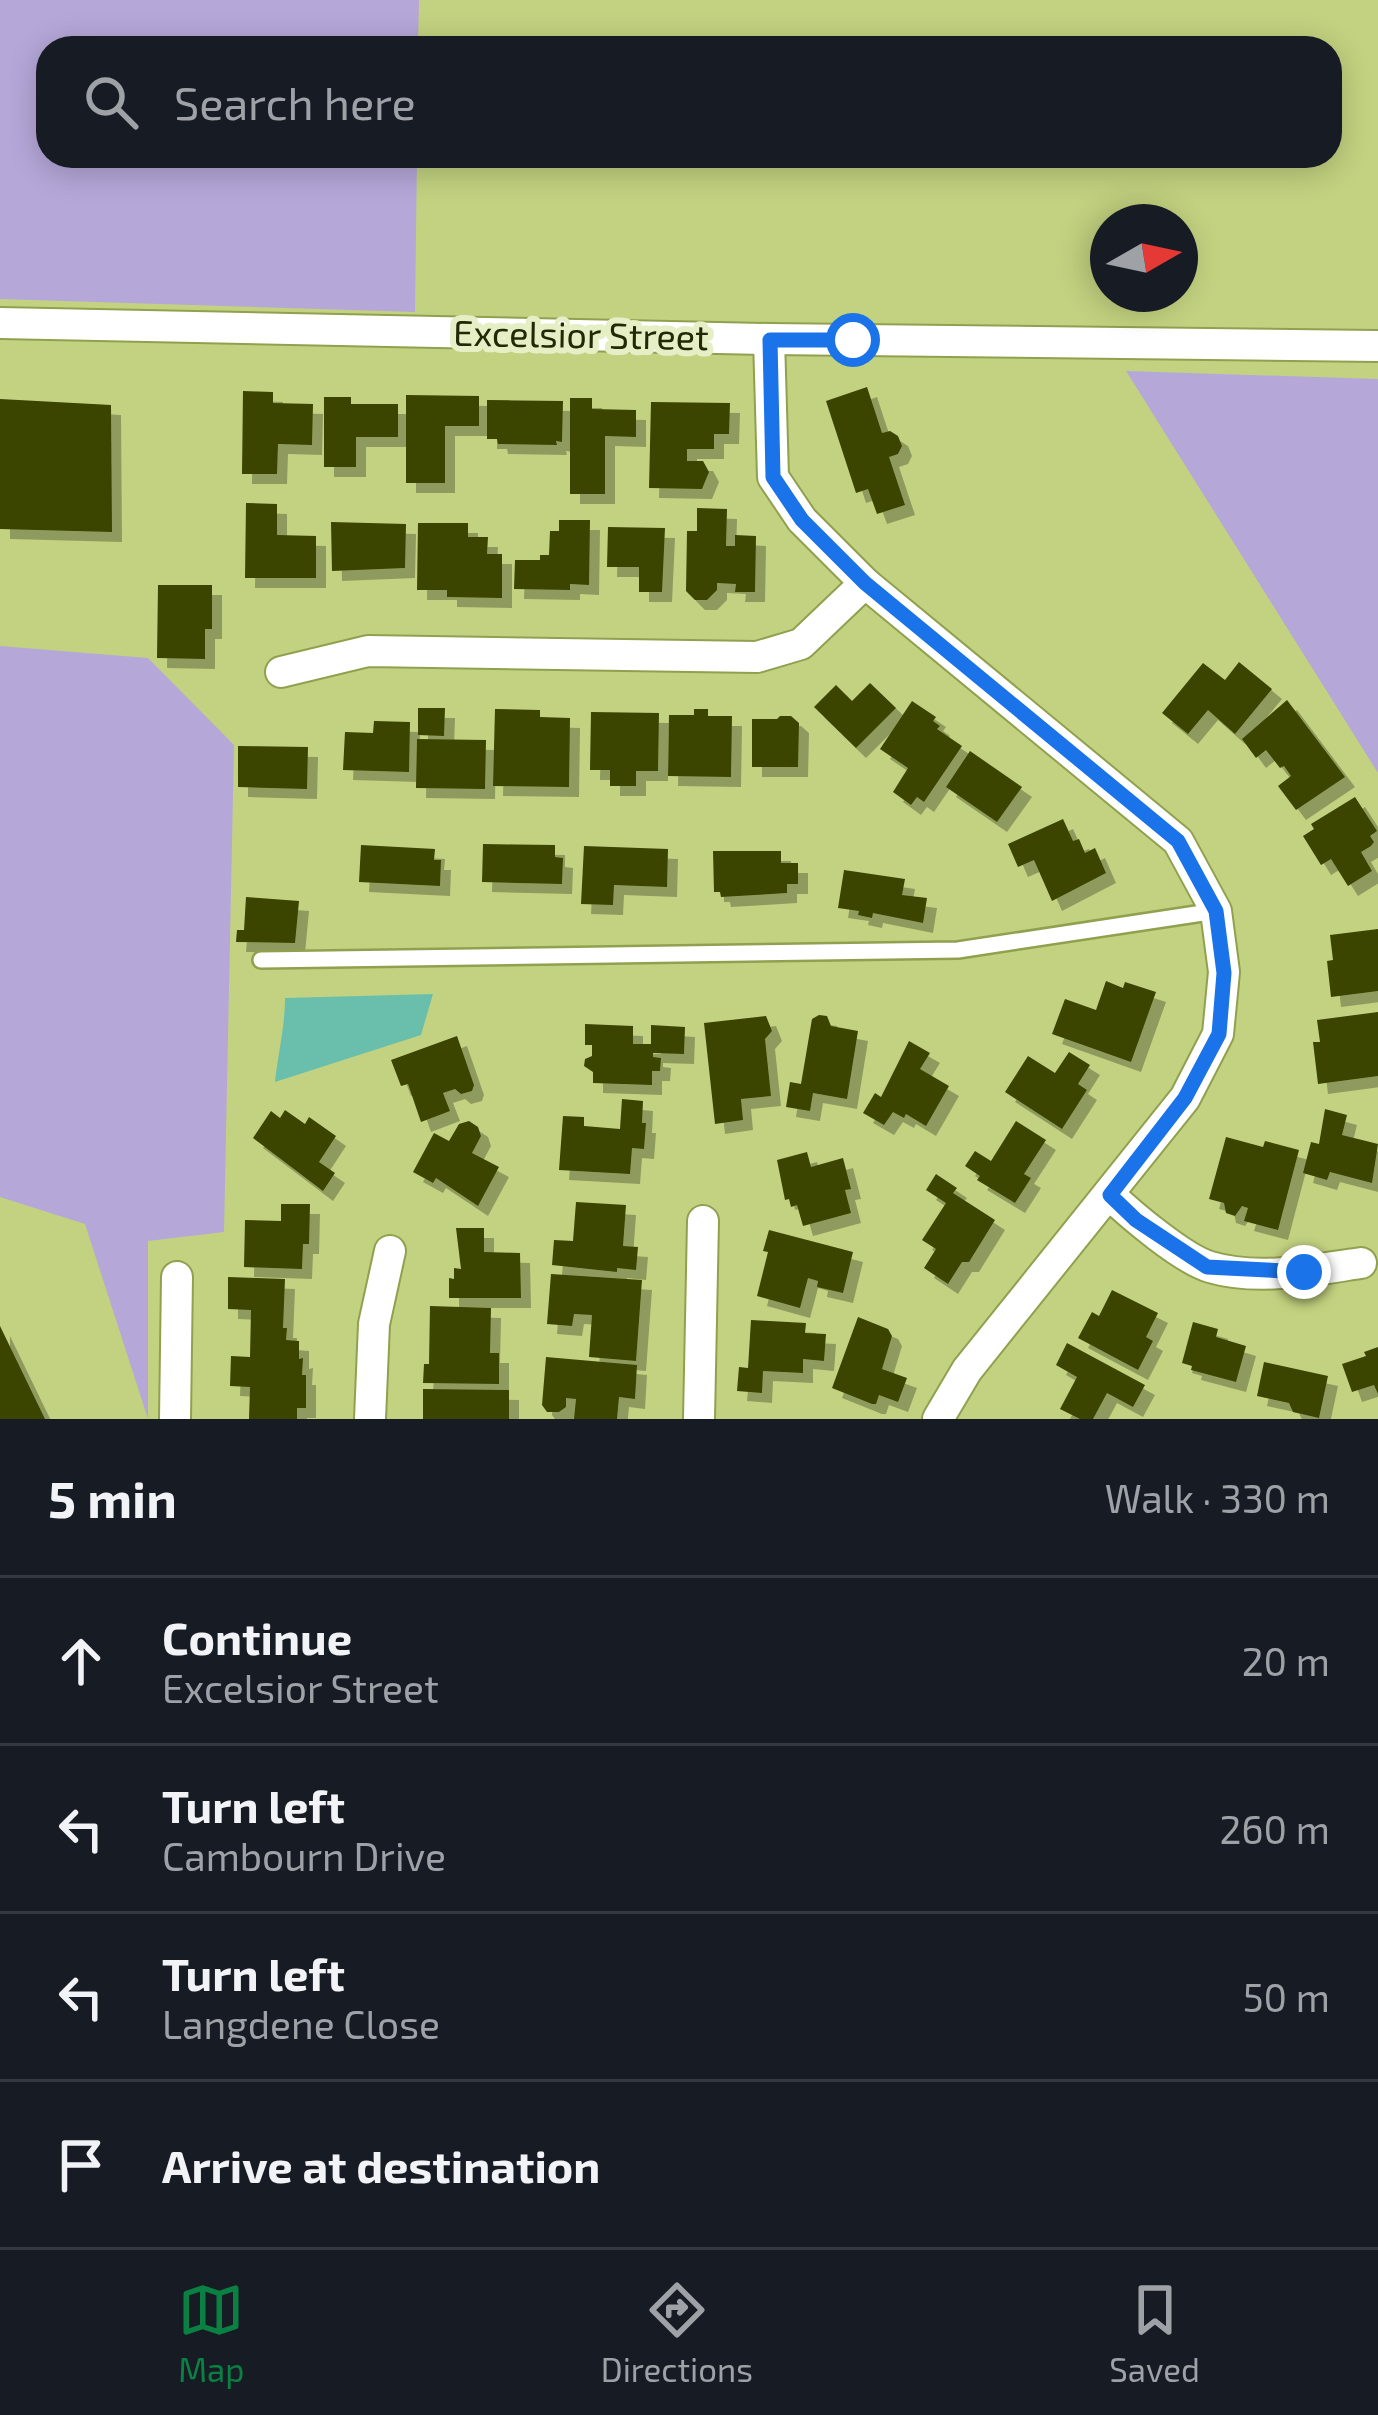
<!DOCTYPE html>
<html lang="en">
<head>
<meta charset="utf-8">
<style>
  :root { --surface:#171b24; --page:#20242c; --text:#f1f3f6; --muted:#9ea1a6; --line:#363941; --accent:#0b8043 }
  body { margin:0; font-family:"Exo 2",sans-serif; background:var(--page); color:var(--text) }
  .compass { position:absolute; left:1090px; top:204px; width:108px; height:108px; border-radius:50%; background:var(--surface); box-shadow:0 6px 30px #0003; rotate:81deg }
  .stop { position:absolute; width:36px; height:36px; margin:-27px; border:9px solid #1a73e8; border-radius:50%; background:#fff }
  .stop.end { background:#1a73e8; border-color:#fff; box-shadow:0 3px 12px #0008 }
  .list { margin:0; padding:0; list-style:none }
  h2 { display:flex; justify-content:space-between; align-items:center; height:156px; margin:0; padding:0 48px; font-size:51px }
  h2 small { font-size:39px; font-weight:400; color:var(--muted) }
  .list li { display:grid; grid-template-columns:78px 1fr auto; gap:36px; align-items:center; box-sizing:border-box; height:168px; padding:0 48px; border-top:3px solid var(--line) }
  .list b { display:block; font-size:45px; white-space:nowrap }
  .list p { margin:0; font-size:39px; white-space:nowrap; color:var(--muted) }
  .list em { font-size:39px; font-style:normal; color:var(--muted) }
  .icon { flex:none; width:66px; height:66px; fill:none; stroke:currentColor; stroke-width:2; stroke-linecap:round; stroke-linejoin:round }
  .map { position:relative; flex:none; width:1378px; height:1419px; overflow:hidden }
  .search { position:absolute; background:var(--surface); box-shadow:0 6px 30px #0003; left:36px; right:36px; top:36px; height:132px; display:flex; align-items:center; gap:30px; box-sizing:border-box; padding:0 42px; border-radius:36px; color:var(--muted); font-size:45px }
  .sheet { height:828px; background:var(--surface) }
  nav { display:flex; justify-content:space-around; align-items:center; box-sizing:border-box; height:168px; border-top:3px solid var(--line); background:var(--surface); font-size:33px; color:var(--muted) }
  nav a { display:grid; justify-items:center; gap:6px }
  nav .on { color:var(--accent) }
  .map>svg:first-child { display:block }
  .green { fill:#b5a7d8 }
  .water { fill:#6abfac }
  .building { fill:#3b4400; filter:url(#shadow) }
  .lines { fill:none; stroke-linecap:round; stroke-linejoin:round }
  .service-casing { stroke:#91a04e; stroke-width:20 }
  .minor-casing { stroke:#91a04e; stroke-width:34 }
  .service { stroke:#fff; stroke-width:15 }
  .minor { stroke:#fff; stroke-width:30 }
  .route { stroke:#1a73e8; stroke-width:15 }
  .labels { text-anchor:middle; stroke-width:12; stroke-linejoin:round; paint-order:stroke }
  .street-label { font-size:36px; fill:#222805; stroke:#e6eec6 }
</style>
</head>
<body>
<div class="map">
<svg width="1378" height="1419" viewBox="0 0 1378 1419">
  <defs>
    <filter id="shadow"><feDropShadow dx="10" dy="10" stdDeviation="0" flood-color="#0004"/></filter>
  </defs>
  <rect width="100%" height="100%" fill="#c3d280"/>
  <!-- green -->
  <g class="green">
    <polygon points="0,0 419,0 418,48 48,48 48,156 417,156 415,312 0,299"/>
    <polygon points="1126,371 1378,379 1378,773"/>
    <polygon points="0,646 148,658 234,745 224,1232 148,1241 148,1419 85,1224 0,1197"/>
  </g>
  <!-- water -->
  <path class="water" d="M433 994 421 1035 275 1082C278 1053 285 1027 285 998Z"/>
  <!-- building -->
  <g class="building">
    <polygon points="867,387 882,433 890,431 898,436 902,446 898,454 889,457 905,505 877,514 868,489 856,493 826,401"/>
    <polygon points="243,391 273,392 273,403 313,404 312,445 278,444 277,474 242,474"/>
    <polygon points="406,395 479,396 479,426 445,426 445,483 406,483"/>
    <polygon points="324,397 351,397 351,404 398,404 398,437 356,437 356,467 324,467"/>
    <polygon points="570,398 592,398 592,409 636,410 636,437 605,436 605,494 570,494"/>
    <polygon points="0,399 111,405 112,532 0,529"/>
    <polygon points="487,400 563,401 562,442 556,441 557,445 498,444 497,439 487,439"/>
    <polygon points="651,402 730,403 729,434 714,434 714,449 687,449 687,461 703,461 709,472 702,489 649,488"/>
    <polygon points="246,503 277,504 277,535 316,536 316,578 245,578"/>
    <polygon points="697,508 727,509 726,546 735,546 735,535 756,536 755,592 735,592 736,584 717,583 717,590 707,600 695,600 686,591 687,531 697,531"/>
    <polygon points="559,520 590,520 589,585 570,584 570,590 514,589 515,560 540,560 540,555 549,555 550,531 559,531"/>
    <polygon points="331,522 406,524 405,568 332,571"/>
    <polygon points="418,523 468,523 468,537 488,537 487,554 502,554 502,598 447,597 447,590 417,590"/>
    <polygon points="608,527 665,528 662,592 639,592 639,567 607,567"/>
    <polygon points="158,585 212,585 212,629 205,629 205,659 157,658"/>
    <polygon points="1239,662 1272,689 1235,734 1208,710 1188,734 1162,713 1203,663 1225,680"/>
    <polygon points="870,683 896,708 856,748 814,707 836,685 852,701"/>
    <polygon points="1287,700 1345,777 1296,810 1278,786 1291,776 1284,766 1280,768 1266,750 1256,758 1242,739"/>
    <polygon points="912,701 936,717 933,721 940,726 937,729 962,746 924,802 917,797 911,805 893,792 908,768 880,749"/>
    <polygon points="418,708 445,708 444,736 418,735"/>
    <polygon points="495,709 540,710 540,717 570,718 569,787 493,786"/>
    <polygon points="694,709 708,709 708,716 732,716 731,777 668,776 669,715 694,715"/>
    <polygon points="591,712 659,713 658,771 636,771 636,786 610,786 610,770 590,770"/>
    <polygon points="780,716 791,716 799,723 798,767 752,767 752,719 777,719"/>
    <polygon points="374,721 410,722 409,772 343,770 345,732 373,733"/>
    <polygon points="417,739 486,740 485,789 416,788"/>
    <polygon points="238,746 308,747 307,789 238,787"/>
    <polygon points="970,751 1022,787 997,822 946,787"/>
    <polygon points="1355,797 1377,831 1370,836 1374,842 1371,846 1361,852 1372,871 1348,886 1331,859 1321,865 1303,836 1314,829 1311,824"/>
    <polygon points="1063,819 1073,841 1079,839 1085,853 1095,848 1106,873 1052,901 1034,860 1018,867 1008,844"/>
    <polygon points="483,844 555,845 555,857 563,858 562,884 482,882"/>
    <polygon points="361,845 435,849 434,860 441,860 440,886 359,882"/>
    <polygon points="584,846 668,849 667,887 614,885 613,905 581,904"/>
    <polygon points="713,851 781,851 781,863 798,863 798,884 787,884 787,893 721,897 720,892 714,892"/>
    <polygon points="844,870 905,879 902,895 927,898 923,923 873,913 872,918 858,915 859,911 838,908"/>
    <polygon points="246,897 299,901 295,943 236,942 237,930 244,930"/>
    <polygon points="1378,929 1378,991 1331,997 1327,961 1333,960 1330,935"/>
    <polygon points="1106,981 1123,988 1125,982 1156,992 1131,1062 1052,1034 1065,999 1096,1010"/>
    <polygon points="1378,1012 1378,1076 1318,1084 1313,1042 1320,1042 1317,1020"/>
    <polygon points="819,1015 827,1016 831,1026 858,1031 847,1099 813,1093 810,1111 786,1107 790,1082 801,1084 812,1019"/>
    <polygon points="766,1016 772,1031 765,1039 771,1096 741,1099 743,1120 715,1124 704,1023"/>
    <polygon points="585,1024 633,1026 633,1044 651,1044 651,1025 685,1027 684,1054 653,1053 653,1057 661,1058 660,1071 652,1071 652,1085 593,1083 593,1072 584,1066 585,1059 592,1056 592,1045 585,1045"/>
    <polygon points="457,1036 474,1085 472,1091 461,1094 455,1089 443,1093 450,1111 421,1122 408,1084 401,1086 391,1060"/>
    <polygon points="909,1041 930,1053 920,1069 949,1086 926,1126 906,1114 904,1118 893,1112 884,1125 863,1113 875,1093 881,1097"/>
    <polygon points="1069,1052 1090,1065 1078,1084 1087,1090 1062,1129 1005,1092 1028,1056 1055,1073"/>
    <polygon points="622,1099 643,1101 642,1123 646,1123 644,1149 632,1148 630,1174 559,1170 563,1116 584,1117 584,1126 620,1129"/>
    <polygon points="1325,1109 1347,1115 1342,1135 1378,1144 1372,1183 1330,1172 1327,1180 1303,1173 1311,1142 1319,1144"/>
    <polygon points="285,1110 305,1124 309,1117 336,1136 319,1162 335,1173 323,1191 253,1138 271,1111 280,1118"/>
    <polygon points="469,1121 478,1127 481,1136 472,1153 499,1167 478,1206 436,1178 433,1183 413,1172 434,1133 449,1141 459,1124"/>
    <polygon points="1016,1121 1046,1140 1024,1174 1031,1178 1015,1203 977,1180 980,1176 965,1166 975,1151 991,1161"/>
    <polygon points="1226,1137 1263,1147 1265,1141 1299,1150 1278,1230 1244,1221 1248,1208 1242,1206 1235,1216 1226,1213 1224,1203 1209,1199"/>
    <polygon points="807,1152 811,1167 843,1158 851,1189 845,1190 851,1213 803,1226 797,1205 791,1207 789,1199 785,1200 777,1160"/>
    <polygon points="936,1174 957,1188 953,1193 995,1220 969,1262 962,1262 948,1284 924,1268 936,1249 922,1240 946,1203 926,1190"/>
    <polygon points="576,1202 626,1205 623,1246 638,1247 636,1270 617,1268 617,1272 552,1265 554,1240 573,1241"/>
    <polygon points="281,1204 310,1204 309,1244 303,1244 302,1269 244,1267 245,1220 281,1221"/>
    <polygon points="456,1228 484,1228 484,1252 520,1253 521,1298 449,1298 449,1278 454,1279 454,1268 461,1269"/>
    <polygon points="769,1230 853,1252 843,1293 817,1287 818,1281 808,1278 800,1308 757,1296 768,1252 763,1251"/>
    <polygon points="551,1274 642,1280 636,1361 589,1357 592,1315 574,1314 572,1326 547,1324"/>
    <polygon points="228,1277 285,1279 283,1328 287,1328 286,1340 299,1341 299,1359 303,1358 302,1375 306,1375 306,1408 297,1408 297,1419 249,1419 250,1387 230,1386 231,1356 250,1357 251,1310 228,1309"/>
    <polygon points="1112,1290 1158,1313 1146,1337 1153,1341 1138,1370 1078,1338 1092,1312 1099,1316"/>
    <polygon points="430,1306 491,1308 490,1353 499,1353 499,1384 423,1383 424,1364 429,1364"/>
    <polygon points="858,1317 888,1329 892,1336 882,1369 907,1378 898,1402 879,1395 876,1404 872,1404 832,1388"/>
    <polygon points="751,1320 806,1323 805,1333 826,1334 824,1361 803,1359 803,1373 763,1371 762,1393 737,1391 739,1367 748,1368"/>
    <polygon points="1193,1322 1218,1329 1216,1337 1246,1346 1236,1382 1191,1370 1192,1366 1182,1363"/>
    <polygon points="0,1326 45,1419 0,1419"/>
    <polygon points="1067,1343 1145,1385 1133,1407 1107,1393 1093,1419 1080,1419 1060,1409 1077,1377 1056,1365"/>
    <polygon points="1378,1347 1378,1394 1374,1385 1352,1392 1342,1364 1366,1356 1364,1352"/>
    <polygon points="546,1357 637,1365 635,1399 619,1397 617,1419 574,1419 576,1399 566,1398 566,1407 559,1412 547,1412 542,1405"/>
    <polygon points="1264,1362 1328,1376 1319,1418 1293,1412 1289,1403 1257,1396"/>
    <polygon points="423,1389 509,1390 509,1419 423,1419"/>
  </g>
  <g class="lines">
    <!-- service casing -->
    <g class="service-casing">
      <polyline id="service" points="261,960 958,950 1216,911"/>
    </g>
    <!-- minor casing -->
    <g class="minor-casing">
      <g id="minor">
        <polyline points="0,323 769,339 1378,346"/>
        <polyline points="769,339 773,477 802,520 865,583 1178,841 1216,911 1224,972 1218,1034 1185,1098 967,1370 938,1419"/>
        <polyline points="281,672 368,651 757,657 801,644 865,583"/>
        <path d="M1110 1195C1131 1215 1183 1259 1210 1267 1257 1281 1313 1270 1361 1263"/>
        <polyline points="175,1419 177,1277"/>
        <polyline points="370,1419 374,1324 390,1251"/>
        <polyline points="699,1419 703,1221"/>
      </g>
    </g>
    <!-- service -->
    <use href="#service" class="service"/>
    <!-- minor -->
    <use href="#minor" class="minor"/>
  </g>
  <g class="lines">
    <!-- route -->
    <polyline class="route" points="853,340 770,340 773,477 802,520 865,583 1178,841 1216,911 1224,973 1219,1034 1185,1098 1110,1195 1136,1220 1207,1267 1304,1272"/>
  </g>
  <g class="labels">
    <!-- street labels -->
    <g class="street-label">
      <text transform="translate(581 335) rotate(1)" y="13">Excelsior Street</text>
    </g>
  </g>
</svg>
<svg class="compass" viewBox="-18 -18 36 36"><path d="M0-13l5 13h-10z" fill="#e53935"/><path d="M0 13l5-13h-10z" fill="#9ea1a6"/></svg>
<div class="stop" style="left:853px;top:340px"></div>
<div class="stop end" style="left:1304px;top:1272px"></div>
<div class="search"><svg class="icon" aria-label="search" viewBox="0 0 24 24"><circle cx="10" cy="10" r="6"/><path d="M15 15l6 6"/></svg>Search here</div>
</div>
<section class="sheet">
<h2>5 min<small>Walk · 330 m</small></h2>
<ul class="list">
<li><svg class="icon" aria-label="ahead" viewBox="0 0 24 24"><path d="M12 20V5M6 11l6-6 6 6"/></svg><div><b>Continue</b><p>Excelsior Street</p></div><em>20 m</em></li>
<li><svg class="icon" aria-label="left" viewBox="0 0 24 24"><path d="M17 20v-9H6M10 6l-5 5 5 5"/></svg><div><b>Turn left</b><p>Cambourn Drive</p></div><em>260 m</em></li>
<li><svg class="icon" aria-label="left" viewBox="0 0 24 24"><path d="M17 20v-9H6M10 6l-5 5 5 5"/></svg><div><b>Turn left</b><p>Langdene Close</p></div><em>50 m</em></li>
<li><svg class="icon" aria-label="arrive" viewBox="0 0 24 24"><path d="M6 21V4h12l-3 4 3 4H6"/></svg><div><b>Arrive at destination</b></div></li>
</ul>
</section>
<nav>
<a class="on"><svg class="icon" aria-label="map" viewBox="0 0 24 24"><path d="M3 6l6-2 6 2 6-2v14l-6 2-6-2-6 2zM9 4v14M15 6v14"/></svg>Map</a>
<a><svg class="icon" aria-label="directions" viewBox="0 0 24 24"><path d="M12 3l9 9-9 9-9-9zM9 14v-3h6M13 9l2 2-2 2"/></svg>Directions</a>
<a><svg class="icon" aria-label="saved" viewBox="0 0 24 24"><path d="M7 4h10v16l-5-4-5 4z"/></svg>Saved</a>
</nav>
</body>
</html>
